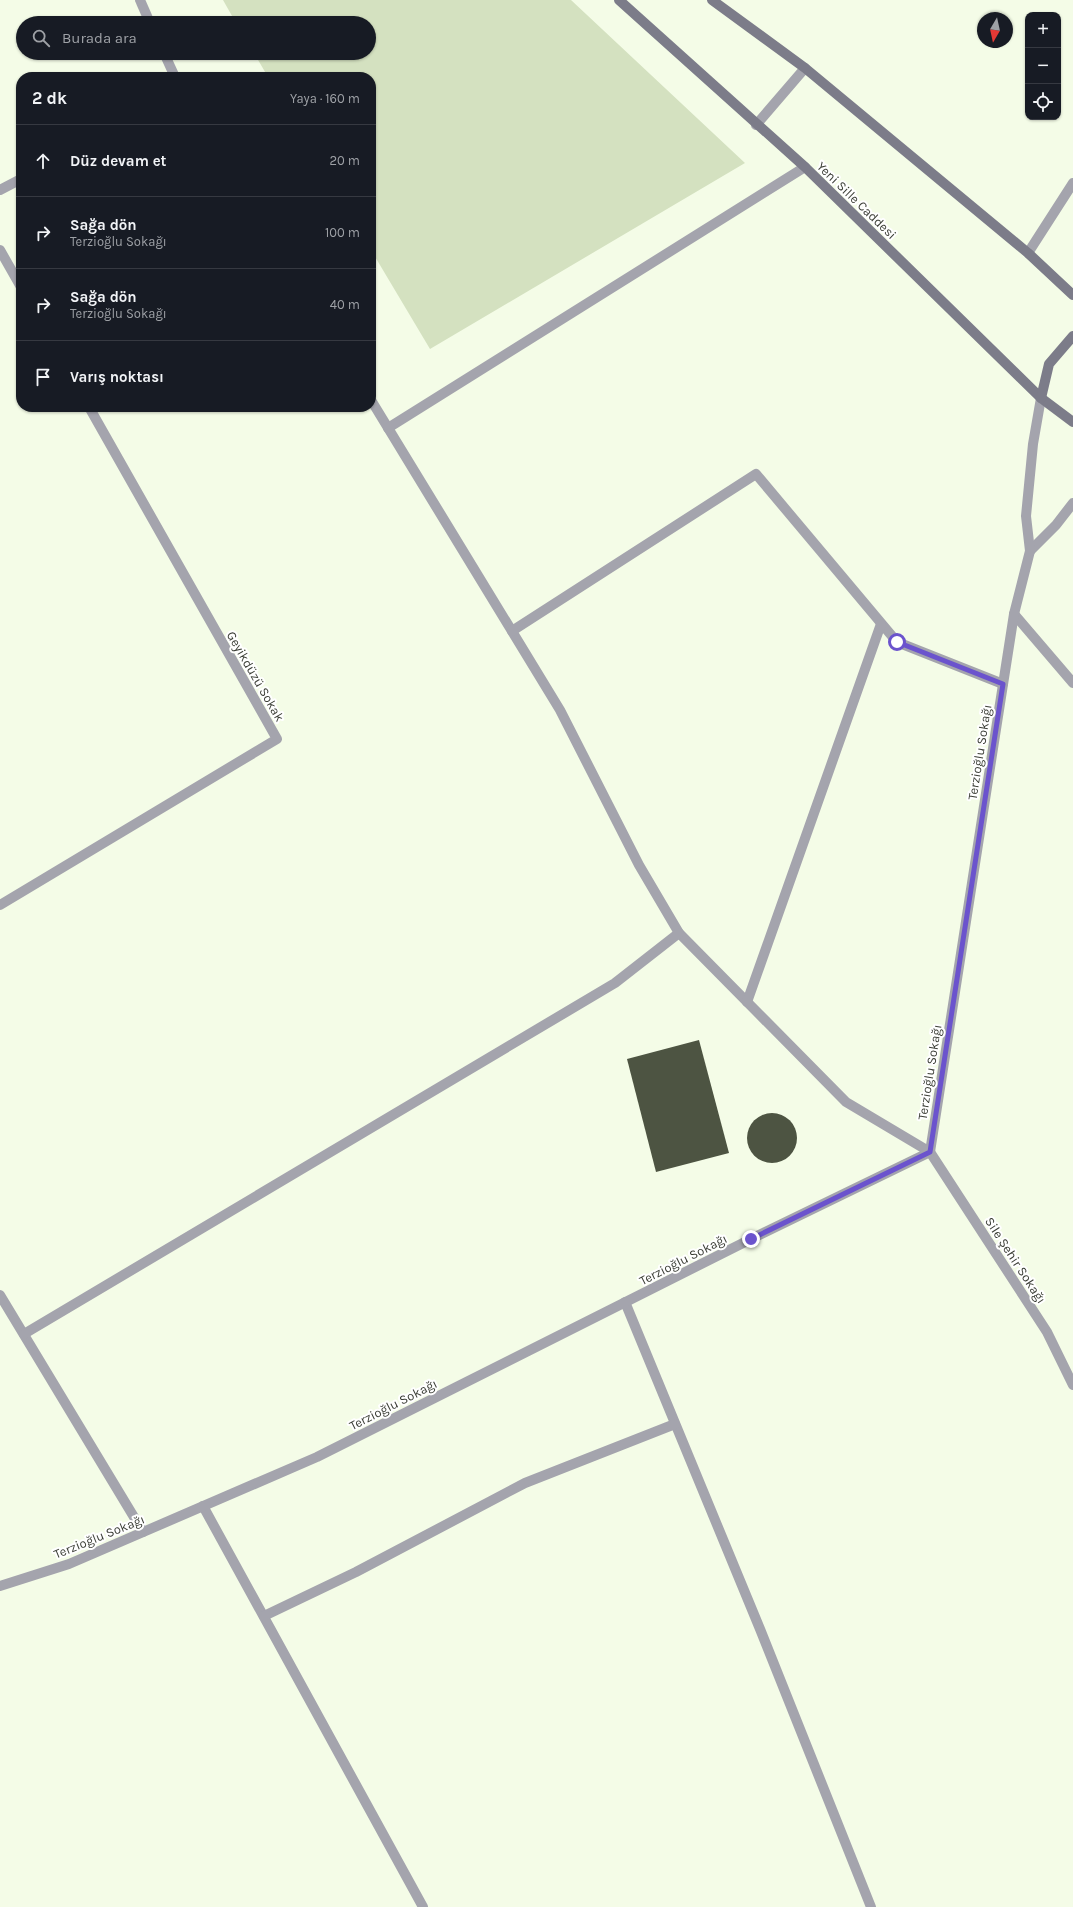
<!DOCTYPE html>
<html lang="tr">
<head>
<meta charset="utf-8">
<style>
  :root { --surface:#171b24; --page:#242831; --text:#f1f3f6; --muted:#9ea1a6; --line:#363941 }
  body { margin:0; font-family:Karla,sans-serif; background:var(--page); color:var(--text) }
  .controls { position:absolute; right:12px; top:12px; display:grid; overflow:hidden; border-radius:8px; box-shadow:0 1px 3px #0004 }
  .controls button { width:36px; height:36px; display:grid; place-items:center; padding:0; border:0; border-bottom:1px solid var(--line); background:var(--surface); color:var(--text); font:20px sans-serif }
  .compass { position:absolute; left:977px; top:12px; width:36px; height:36px; border-radius:50%; background:var(--surface); box-shadow:0 1px 3px #0004; rotate:189deg }
  .stop { position:absolute; width:12px; height:12px; margin:-9px; border:3px solid #6b53cd; border-radius:50%; background:#fff }
  .stop.end { background:#6b53cd; border-color:#fff; box-shadow:0 1px 4px #0008 }
  .list { margin:0; padding:0; list-style:none }
  h2 { display:flex; justify-content:space-between; align-items:center; height:52px; margin:0; padding:0 16px; font-size:17px }
  h2 small { font-size:13px; font-weight:400; color:var(--muted) }
  .list li { display:grid; grid-template-columns:26px 1fr auto; gap:12px; align-items:center; box-sizing:border-box; height:72px; padding:0 16px; border-top:1px solid var(--line) }
  .list b { display:block; font-size:15px; white-space:nowrap }
  .list p { margin:0; font-size:13px; white-space:nowrap; color:var(--muted) }
  .list em { font-size:13px; font-style:normal; color:var(--muted) }
  .icon { flex:none; width:22px; height:22px; fill:none; stroke:currentColor; stroke-width:2; stroke-linecap:round; stroke-linejoin:round }
  .map { position:relative; flex:none; width:1073px; height:1907px; overflow:hidden }
  .search { position:absolute; background:var(--surface); box-shadow:0 1px 3px #0004; left:16px; top:16px; width:360px; height:44px; display:flex; align-items:center; gap:10px; box-sizing:border-box; padding:0 14px; border-radius:22px; color:var(--muted); font-size:15px }
  .panel { position:absolute; background:var(--surface); box-shadow:0 1px 3px #0004; left:16px; top:72px; width:360px; height:340px; border-radius:16px }
  .map>svg:first-child { display:block }
  .green { fill:#d4e1c0 }
  .building { fill:#4d5442 }
  .lines { fill:none; stroke-linecap:round; stroke-linejoin:round }
  .street { stroke:#a4a4ad; stroke-width:10 }
  .secondary { stroke:#7c7c89; stroke-width:10 }
  .route { stroke:#6b53cd; stroke-width:5 }
  .labels { text-anchor:middle; stroke-width:4; stroke-linejoin:round; paint-order:stroke }
  .street-label { font-size:13px; fill:#3b3e36; stroke:#fff }
</style>
</head>
<body>
<div class="map">
<svg width="1073" height="1907" viewBox="0 0 1073 1907">
  <rect width="100%" height="100%" fill="#f4fce7"/>
  <!-- green -->
  <polygon class="green" points="223,0 571,0 745,163 430,349 371,250 371,77 268,77 254,53 369,53 369,23 236,23"/>
  <!-- building -->
  <g class="building">
    <polygon points="699,1040 729,1153 656,1172 627,1059"/>
    <circle cx="772" cy="1138" r="25"/>
  </g>
  <g class="lines">
    <!-- street -->
    <g class="street">
      <polyline points="140,0 150,23"/>
      <polyline points="164,53 175,77"/>
      <polyline points="756,125 805,68"/>
      <polyline points="0,190 21,179"/>
      <polyline points="0,250 21,287"/>
      <polyline points="1028,253 1073,183"/>
      <polyline points="371,400 560,710 639,865 679,933 846,1102 930,1152 1047,1332 1073,1385"/>
      <polyline points="388,428 805,167"/>
      <polyline points="1030,551 1056,525 1073,503"/>
      <polyline points="1014,614 1073,683"/>
      <polyline points="512,631 756,474 897,642 1003,684"/>
      <polyline points="0,905 277,739 89,407"/>
      <polyline points="747,1002 881,624"/>
      <polyline points="0,1295 143,1532"/>
      <polyline points="625,1302 760,1629 871,1907"/>
      <polyline points="24,1334 615,983 679,933"/>
      <polyline points="203,1506 423,1907"/>
      <polyline points="0,1586 69,1564 317,1457 751,1239 930,1152 1014,614 1030,551 1026,516 1033,444 1041,398"/>
      <polyline points="264,1616 356,1572 525,1483 675,1424"/>
    </g>
    <!-- secondary -->
    <g class="secondary">
      <polyline points="619,0 805,167 1041,398 1073,422"/>
      <polyline points="712,0 805,68 1028,253 1073,295"/>
      <polyline points="1041,398 1049,364 1073,336"/>
    </g>
  </g>
  <g class="lines">
    <!-- route -->
    <polyline class="route" points="751,1239 930,1152 1003,684 897,642"/>
  </g>
  <g class="labels">
    <!-- street labels -->
    <g class="street-label">
      <text transform="translate(857 200) rotate(44)" y="5">Yeni Sille Caddesi</text>
      <text transform="translate(256 676) rotate(60)" y="5">Geyikdüzü Sokak</text>
      <text transform="translate(979 752) rotate(-81)" y="5">Terzioğlu Sokağı</text>
      <text transform="translate(929 1072) rotate(-81)" y="5">Terzioğlu Sokağı</text>
      <text transform="translate(683 1259) rotate(-27)" y="5">Terzioğlu Sokağı</text>
      <text transform="translate(1016 1260) rotate(57)" y="5">Sile Şehir Sokağı</text>
      <text transform="translate(393 1404) rotate(-27)" y="5">Terzioğlu Sokağı</text>
      <text transform="translate(99 1536) rotate(-22)" y="5">Terzioğlu Sokağı</text>
    </g>
  </g>
</svg>
<div class="controls">
<button>+</button>
<button>−</button>
<button><svg class="icon" aria-label="locate" viewBox="0 0 24 24"><circle cx="12" cy="12" r="6"/><path d="M12 2v4M12 18v4M2 12h4M18 12h4"/></svg></button>
</div>
<svg class="compass" viewBox="-18 -18 36 36"><path d="M0-13l5 13h-10z" fill="#e53935"/><path d="M0 13l5-13h-10z" fill="#9ea1a6"/></svg>
<div class="stop" style="left:897px;top:642px"></div>
<div class="stop end" style="left:751px;top:1239px"></div>
<div class="search"><svg class="icon" aria-label="search" viewBox="0 0 24 24"><circle cx="10" cy="10" r="6"/><path d="M15 15l6 6"/></svg>Burada ara</div>
<section class="panel">
<h2>2 dk<small>Yaya · 160 m</small></h2>
<ul class="list">
<li><svg class="icon" aria-label="ahead" viewBox="0 0 24 24"><path d="M12 20V5M6 11l6-6 6 6"/></svg><div><b>Düz devam et</b></div><em>20 m</em></li>
<li><svg class="icon" aria-label="right" viewBox="0 0 24 24"><path d="M7 20v-9h11M14 6l5 5-5 5"/></svg><div><b>Sağa dön</b><p>Terzioğlu Sokağı</p></div><em>100 m</em></li>
<li><svg class="icon" aria-label="right" viewBox="0 0 24 24"><path d="M7 20v-9h11M14 6l5 5-5 5"/></svg><div><b>Sağa dön</b><p>Terzioğlu Sokağı</p></div><em>40 m</em></li>
<li><svg class="icon" aria-label="arrive" viewBox="0 0 24 24"><path d="M6 21V4h12l-3 4 3 4H6"/></svg><div><b>Varış noktası</b></div></li>
</ul>
</section>
</div>
</body>
</html>
